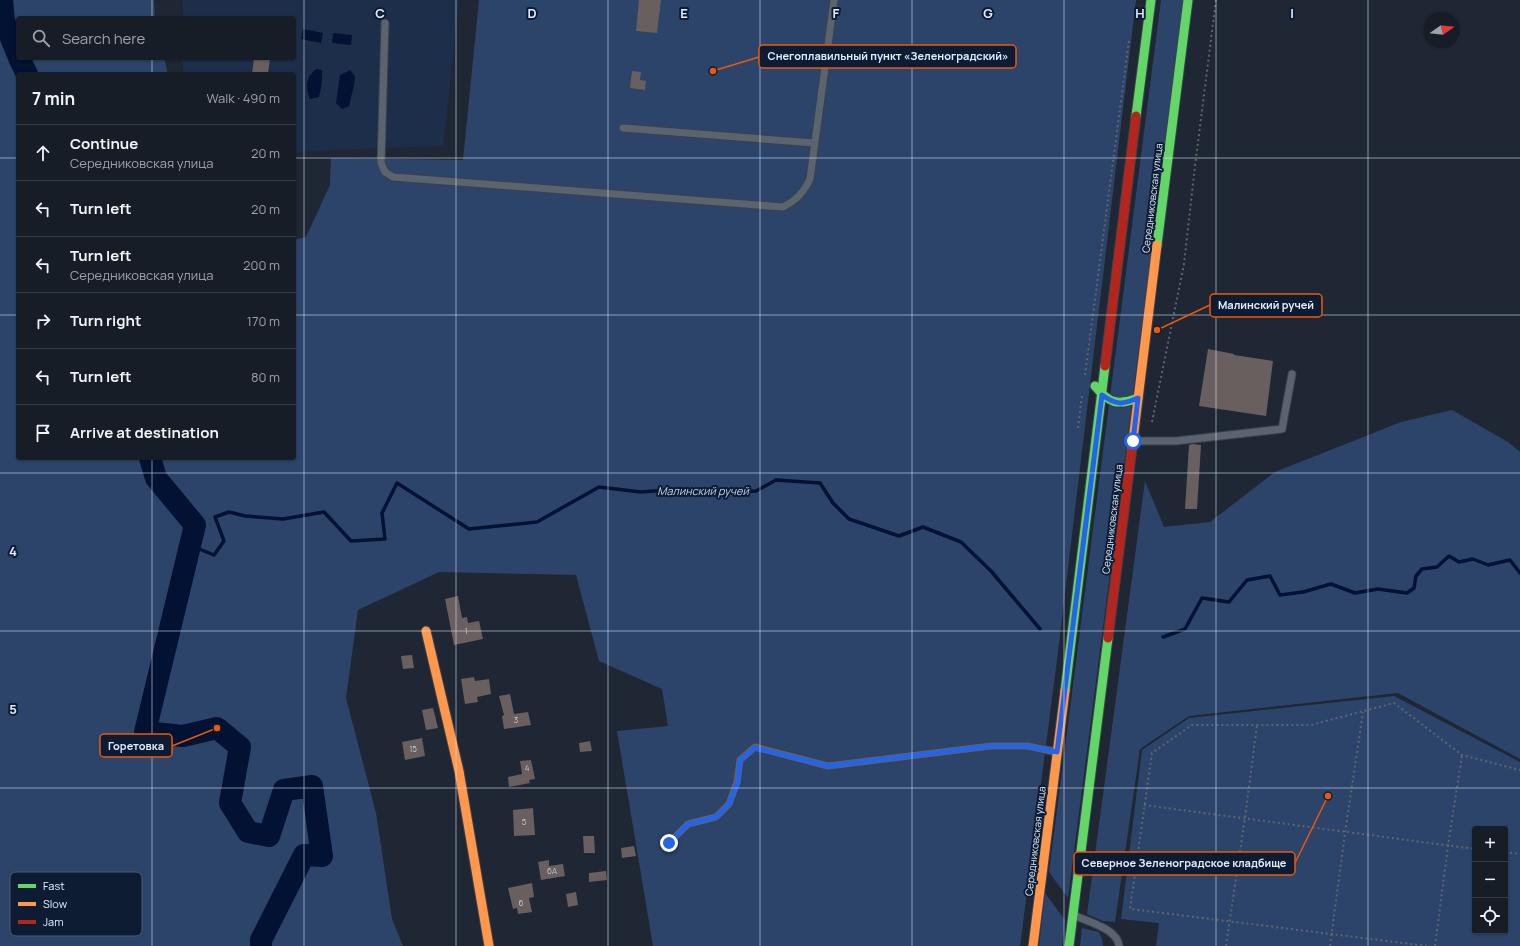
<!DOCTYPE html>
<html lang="en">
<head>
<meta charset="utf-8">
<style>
  :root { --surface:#171d27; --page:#20262f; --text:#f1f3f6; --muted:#9ea2a7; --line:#363b44 }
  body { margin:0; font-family:Manrope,sans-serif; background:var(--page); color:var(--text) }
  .controls { position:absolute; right:12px; bottom:12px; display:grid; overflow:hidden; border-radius:4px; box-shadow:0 1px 3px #0004 }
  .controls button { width:36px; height:36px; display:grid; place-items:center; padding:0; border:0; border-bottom:1px solid var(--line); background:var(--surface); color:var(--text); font:20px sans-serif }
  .compass { position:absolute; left:1424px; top:12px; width:36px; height:36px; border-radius:50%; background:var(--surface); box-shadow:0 1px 3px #0004; rotate:76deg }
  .stop { position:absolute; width:12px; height:12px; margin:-9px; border:3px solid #2563eb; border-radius:50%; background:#fff }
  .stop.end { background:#2563eb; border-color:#fff; box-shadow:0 1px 4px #0008 }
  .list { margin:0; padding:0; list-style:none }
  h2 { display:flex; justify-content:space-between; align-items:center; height:52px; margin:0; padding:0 16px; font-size:17px }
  h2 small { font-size:13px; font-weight:400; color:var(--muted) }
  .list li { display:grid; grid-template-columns:26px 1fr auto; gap:12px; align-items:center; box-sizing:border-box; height:56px; padding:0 16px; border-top:1px solid var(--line) }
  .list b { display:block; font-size:15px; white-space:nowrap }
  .list p { margin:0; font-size:13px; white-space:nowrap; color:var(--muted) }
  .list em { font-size:13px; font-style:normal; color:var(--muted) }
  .icon { flex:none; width:22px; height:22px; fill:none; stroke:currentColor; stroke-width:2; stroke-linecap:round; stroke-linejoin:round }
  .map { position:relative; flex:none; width:1520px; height:946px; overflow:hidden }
  .search { position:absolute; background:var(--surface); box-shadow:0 1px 3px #0004; left:16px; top:16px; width:280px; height:44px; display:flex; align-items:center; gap:10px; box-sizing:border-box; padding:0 14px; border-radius:4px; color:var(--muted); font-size:15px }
  .panel { position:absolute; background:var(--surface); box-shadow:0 1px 3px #0004; left:16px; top:72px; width:280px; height:388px; border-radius:4px }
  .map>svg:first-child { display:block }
  .built { fill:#1c2e49 }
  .green { fill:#2c446a; fill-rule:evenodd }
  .water { fill:#031132 }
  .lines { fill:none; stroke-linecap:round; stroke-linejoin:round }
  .stream { stroke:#031132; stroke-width:3.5 }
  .river { stroke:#031132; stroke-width:22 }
  .building { fill:#685f5e }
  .lane-casing { stroke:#3a414c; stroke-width:9 }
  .fast-casing { stroke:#3a414c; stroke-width:11 }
  .slow-casing { stroke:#3a414c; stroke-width:11 }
  .jam-casing { stroke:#3a414c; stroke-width:11 }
  .path { stroke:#5f6570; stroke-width:2; stroke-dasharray:2 3; stroke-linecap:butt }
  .lane { stroke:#5b636e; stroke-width:7 }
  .fast { stroke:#63d668; stroke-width:9 }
  .slow { stroke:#ff974d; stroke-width:9 }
  .jam { stroke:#b3261e; stroke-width:9 }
  .route { stroke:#2563eb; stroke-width:5 }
  .grid { fill:none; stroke:#e1ecfc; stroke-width:1; stroke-opacity:0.55 }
  .labels { text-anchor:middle; stroke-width:4; stroke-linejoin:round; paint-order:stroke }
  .number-label { font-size:8px; fill:#c3c9d4 }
  .street-label { font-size:10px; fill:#e1ecfc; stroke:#0d1c33 }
  .water-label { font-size:11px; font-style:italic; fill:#bcd1f1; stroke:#0d1c33 }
  .key { fill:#0d1c33; stroke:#4d5a6f; stroke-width:1 }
  .key-label { font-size:11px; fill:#e1ecfc }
  .grid-label { font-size:13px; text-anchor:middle; font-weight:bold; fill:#e1ecfc; stroke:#0d1c33; stroke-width:4; stroke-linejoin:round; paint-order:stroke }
  .leader { fill:none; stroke:#e8590c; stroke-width:1.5 }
  .callout-dot { fill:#e8590c; stroke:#0d1c33; stroke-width:1.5 }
  .callout { fill:#0d1c33; stroke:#e8590c; stroke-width:1.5 }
  .callout-label { font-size:11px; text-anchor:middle; font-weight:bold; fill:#e1ecfc }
</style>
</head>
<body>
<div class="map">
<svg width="1520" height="946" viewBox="0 0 1520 946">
  <rect width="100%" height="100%" fill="#1f2734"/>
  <!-- built -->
  <polygon class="built" points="183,0 459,0 443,146 304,151 294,154 294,74 183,74 183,58 294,58 294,18 183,18"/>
  <!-- green -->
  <g class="green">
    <polygon points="0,0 154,0 155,18 18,18 18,58 164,58 168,74 18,74 18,458 294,458 294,240 306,237 330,185 331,158 463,160 479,0 1136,0 1058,652 1020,946 653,946 617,731 668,726 662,689 599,661 576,575 439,572 358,610 346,698 376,813 392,919 403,946 0,946"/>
    <polygon points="1161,0 1184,0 1068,898 1049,872"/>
    <polygon points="1452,410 1508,442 1520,452 1520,759 1398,693 1189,716 1140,749 1115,922 1103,921 1087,914 1145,481 1164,527 1210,522 1275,472 1401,422"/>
    <path d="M1394 696 1520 762V946H1156L1159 923 1121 919 1142 750 1189 718ZM1475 829H1505V931H1475Z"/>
    <polygon points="1045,893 1065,920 1062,946 1039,946"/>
    <polygon points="1082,928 1099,932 1102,939 1103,946 1080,946"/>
  </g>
  <!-- water -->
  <g class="water">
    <polygon points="303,29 323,33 321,43 301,39"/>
    <polygon points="333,33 352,35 351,45 332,43"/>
    <path d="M316 69 322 70C323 79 321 88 319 97L310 99C305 86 305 79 316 69Z"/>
    <polygon points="350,70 355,76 354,85 349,106 342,109 336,103 340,75"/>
  </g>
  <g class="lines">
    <!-- stream -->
    <g class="stream">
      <polyline points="190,548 197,548 214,555 224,541 215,517 229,512 245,516 283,519 324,512 351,541 385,539 382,513 397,483 469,529 537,522 599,487 641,492 680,489 713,493 756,491 776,480 820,483 833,503 849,519 899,536 923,527 961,542 991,571 1040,629"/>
      <polyline points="1163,637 1185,629 1202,598 1229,602 1247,580 1270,576 1280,595 1303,592 1331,584 1355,593 1378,589 1407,593 1414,588 1416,576 1422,569 1437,567 1449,556 1459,562 1473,559 1488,565 1510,560 1520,573"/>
    </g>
    <!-- river -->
    <g class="river">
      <polyline points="2,0 4,21 18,55"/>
      <polyline points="19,58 27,74"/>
      <polyline points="150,458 156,478 195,525 145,732 183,736 217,728 240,747 230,803 248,832 269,836 284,790 312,786 322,856 304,855 261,940 261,946"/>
    </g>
  </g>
  <!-- building -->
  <g class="building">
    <polygon points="639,0 661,0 657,33 636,31"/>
    <polygon points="254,58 270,58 268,74 252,74"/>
    <polygon points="632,71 641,72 640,80 646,81 645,90 630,88"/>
    <polygon points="1208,349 1234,354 1234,355 1273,361 1266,416 1199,406"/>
    <polygon points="1192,444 1201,445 1197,509 1185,509 1189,445"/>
    <polygon points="458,596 462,618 467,617 468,623 479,621 483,639 454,645 445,599"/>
    <polygon points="412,655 414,668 403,669 401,656"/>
    <polygon points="474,677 475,681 489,679 491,694 477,697 478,702 465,704 461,679"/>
    <polygon points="510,694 514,714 528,712 531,725 504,729 502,716 504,715 499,696"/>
    <polygon points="433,708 438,728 426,730 422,710"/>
    <polygon points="422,738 425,756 405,760 402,742"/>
    <polygon points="590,741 592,751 580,752 579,743"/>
    <polygon points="531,760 535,779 529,780 530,783 509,787 508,777 522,774 520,761"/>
    <polygon points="533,808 535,835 514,836 513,810"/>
    <polygon points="583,836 594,836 595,853 584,853"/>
    <polygon points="634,846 636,856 622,858 621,848"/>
    <polygon points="549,860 549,866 563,864 565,876 541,880 538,862"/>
    <polygon points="606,871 607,880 589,882 589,873"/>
    <polygon points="532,883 534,897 529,898 532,912 518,914 517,908 513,909 508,888"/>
    <polygon points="576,892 578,905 568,907 566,894"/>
  </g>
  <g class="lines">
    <!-- lane casing -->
    <g class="lane-casing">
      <g id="lane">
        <path d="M385 23 381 163 385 172 393 177 783 207C797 200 803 193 810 179L834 0"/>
        <polyline points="623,128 814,143"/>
        <polyline points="1133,441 1176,441 1282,429 1292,374"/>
        <polyline points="669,843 688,824 716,817 729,804 737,782 740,760 755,747 828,766 991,746 1027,746 1057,752"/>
        <path d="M1073 915C1087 921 1118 929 1119 946"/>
      </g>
    </g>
    <!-- fast casing -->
    <g class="fast-casing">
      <g id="fast">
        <polyline points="1136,116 1151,0"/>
        <polyline points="1157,245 1188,0"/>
        <path d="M1095 386C1109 403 1117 406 1138 398"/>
        <polyline points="1065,691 1105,366"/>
        <polyline points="1069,946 1108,638"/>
      </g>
    </g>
    <!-- slow casing -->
    <g class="slow-casing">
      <g id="slow">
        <polyline points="1132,448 1157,245"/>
        <polyline points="426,631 459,771 489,946"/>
        <polyline points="1033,946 1065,691"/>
      </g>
    </g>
    <!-- jam casing -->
    <g class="jam-casing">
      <g id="jam">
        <polyline points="1105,366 1136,116"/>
        <polyline points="1108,638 1132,448"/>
      </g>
    </g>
    <!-- path -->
    <g class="path">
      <polyline points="1085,375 1129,40"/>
      <polyline points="1152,422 1184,264 1195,166 1216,0"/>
      <polyline points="1078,428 1082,395"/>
      <polyline points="1144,805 1475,849"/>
      <polyline points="1505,852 1520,854"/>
      <polyline points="1226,946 1245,818 1257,725"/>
      <polyline points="1330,946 1345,833 1363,712"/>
      <polyline points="1427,946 1130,909 1152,753 1192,725 1311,725 1394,703 1462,755 1520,770"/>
      <polyline points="1435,946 1448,846 1462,755"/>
    </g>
    <!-- lane -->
    <use href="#lane" class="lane"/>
    <!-- fast -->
    <use href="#fast" class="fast"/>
    <!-- slow -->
    <use href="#slow" class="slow"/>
    <!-- jam -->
    <use href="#jam" class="jam"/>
  </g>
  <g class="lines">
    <!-- route -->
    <path class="route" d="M669 843 688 824 716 817 729 804 738 782 740 760 755 748 828 766 991 746H1027L1057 752 1102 395C1116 405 1122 405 1138 398L1133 441"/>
  </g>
  <!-- grid -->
  <path class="grid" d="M152 0V18M304 0V946M456 0V946M608 0V946M760 0V946M912 0V946M1064 0V946M1216 0V946M1368 0V946M152 58V74M0 158H18M294 158H1520M0 315H18M294 315H1520M152 458V946M0 473H1520M0 631H1520M0 788H1520"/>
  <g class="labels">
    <!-- number labels -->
    <g class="number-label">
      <text x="466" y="634">1</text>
      <text x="516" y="723">3</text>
      <text x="413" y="752">15</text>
      <text x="527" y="771">4</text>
      <text x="524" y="825">5</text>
      <text x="552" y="874">6А</text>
      <text x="521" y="906">6</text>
    </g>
    <!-- street labels -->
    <g class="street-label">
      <text transform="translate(1152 198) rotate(-83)" y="4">Середниковская улица</text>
      <text transform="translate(1112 519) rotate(-83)" y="4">Середниковская улица</text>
      <text transform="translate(1035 841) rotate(-83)" y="4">Середниковская улица</text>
    </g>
    <!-- water labels -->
    <g class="water-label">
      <text x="703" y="495">Малинский ручей</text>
    </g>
  </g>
  <!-- legend -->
  <rect x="10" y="872" width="132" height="64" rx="6" class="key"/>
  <rect x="18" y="884" width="18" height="4" fill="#63d668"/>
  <rect x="18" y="902" width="18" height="4" fill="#ff974d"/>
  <rect x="18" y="920" width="18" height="4" fill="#b3261e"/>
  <g class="key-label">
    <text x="43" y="890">Fast</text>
    <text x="43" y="908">Slow</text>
    <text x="43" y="926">Jam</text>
  </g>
  <g class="grid-label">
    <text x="380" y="18">C</text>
    <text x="532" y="18">D</text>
    <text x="684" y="18">E</text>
    <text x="836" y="18">F</text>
    <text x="988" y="18">G</text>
    <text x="1140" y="18">H</text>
    <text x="1292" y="18">I</text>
    <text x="13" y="556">4</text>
    <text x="13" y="714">5</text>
  </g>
  <!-- callouts -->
  <path class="leader" d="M713 71L759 57M1157 330L1210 305M217 728L172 746M1328 796L1295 863"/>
  <g class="callout-dot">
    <circle cx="713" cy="71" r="4"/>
    <circle cx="1157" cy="330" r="4"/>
    <circle cx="217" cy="728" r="4"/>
    <circle cx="1328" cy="796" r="4"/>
  </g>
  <g class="callout">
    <rect x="759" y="45" width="257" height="23" rx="4"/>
    <rect x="1210" y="294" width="112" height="23" rx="4"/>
    <rect x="100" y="734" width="72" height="23" rx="4"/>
    <rect x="1074" y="852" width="221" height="23" rx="4"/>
  </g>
  <g class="callout-label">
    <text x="888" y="60">Снегоплавильный пункт «Зеленоградский»</text>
    <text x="1266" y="309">Малинский ручей</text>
    <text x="136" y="750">Горетовка</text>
    <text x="1184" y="867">Северное Зеленоградское кладбище</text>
  </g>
</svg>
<div class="controls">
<button>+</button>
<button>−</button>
<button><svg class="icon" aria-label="locate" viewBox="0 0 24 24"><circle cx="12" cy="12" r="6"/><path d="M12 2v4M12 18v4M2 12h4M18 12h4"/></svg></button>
</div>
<svg class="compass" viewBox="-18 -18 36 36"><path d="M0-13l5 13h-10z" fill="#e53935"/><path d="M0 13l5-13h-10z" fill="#9ea2a7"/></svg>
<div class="stop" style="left:1133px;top:441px"></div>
<div class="stop end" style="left:669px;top:843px"></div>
<div class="search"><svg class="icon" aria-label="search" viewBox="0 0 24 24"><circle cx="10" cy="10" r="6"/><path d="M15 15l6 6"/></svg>Search here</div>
<section class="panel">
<h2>7 min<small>Walk · 490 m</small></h2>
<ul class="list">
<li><svg class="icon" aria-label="ahead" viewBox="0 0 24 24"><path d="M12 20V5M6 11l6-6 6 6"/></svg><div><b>Continue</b><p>Середниковская улица</p></div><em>20 m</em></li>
<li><svg class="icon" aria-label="left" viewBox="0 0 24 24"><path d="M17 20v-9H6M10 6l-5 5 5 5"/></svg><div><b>Turn left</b></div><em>20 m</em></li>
<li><svg class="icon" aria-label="left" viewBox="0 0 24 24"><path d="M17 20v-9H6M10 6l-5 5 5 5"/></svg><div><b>Turn left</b><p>Середниковская улица</p></div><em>200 m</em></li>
<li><svg class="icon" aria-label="right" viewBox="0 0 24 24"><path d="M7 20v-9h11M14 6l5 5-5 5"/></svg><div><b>Turn right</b></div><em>170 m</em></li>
<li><svg class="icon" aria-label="left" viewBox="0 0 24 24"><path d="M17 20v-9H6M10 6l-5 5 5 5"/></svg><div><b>Turn left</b></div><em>80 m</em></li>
<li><svg class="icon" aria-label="arrive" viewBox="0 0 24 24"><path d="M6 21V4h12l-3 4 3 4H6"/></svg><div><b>Arrive at destination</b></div></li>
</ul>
</section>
</div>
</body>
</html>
